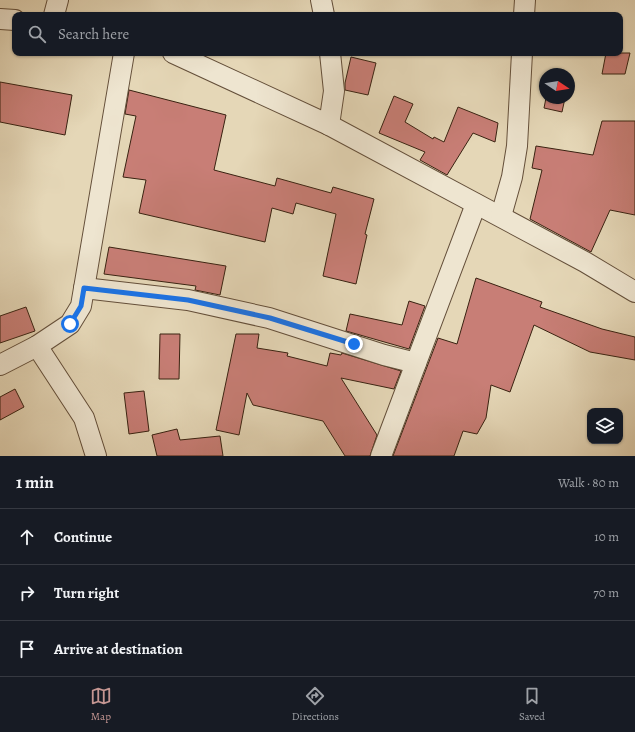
<!DOCTYPE html>
<html lang="en">
<head>
<meta charset="utf-8">
<style>
  :root { --surface:#171b24; --page:#20242c; --text:#f1f3f6; --muted:#9ea1a6; --line:#363941; --accent:#c59692 }
  body { margin:0; font-family:Alegreya,serif; background:var(--page); color:var(--text) }
  .controls { position:absolute; right:12px; bottom:12px; display:grid; overflow:hidden; border-radius:8px; box-shadow:0 1px 3px #0004 }
  .controls button { width:36px; height:36px; display:grid; place-items:center; padding:0; border:0; border-bottom:1px solid var(--line); background:var(--surface); color:var(--text); font:20px sans-serif }
  .compass { position:absolute; left:539px; top:68px; width:36px; height:36px; border-radius:50%; background:var(--surface); box-shadow:0 1px 3px #0004; rotate:102deg }
  .stop { position:absolute; width:12px; height:12px; margin:-9px; border:3px solid #1a73e8; border-radius:50%; background:#fff }
  .stop.end { background:#1a73e8; border-color:#fff; box-shadow:0 1px 4px #0008 }
  .list { margin:0; padding:0; list-style:none }
  h2 { display:flex; justify-content:space-between; align-items:center; height:52px; margin:0; padding:0 16px; font-size:17px }
  h2 small { font-size:13px; font-weight:400; color:var(--muted) }
  .list li { display:grid; grid-template-columns:26px 1fr auto; gap:12px; align-items:center; box-sizing:border-box; height:56px; padding:0 16px; border-top:1px solid var(--line) }
  .list b { display:block; font-size:15px; white-space:nowrap }
  .list em { font-size:13px; font-style:normal; color:var(--muted) }
  .icon { flex:none; width:22px; height:22px; fill:none; stroke:currentColor; stroke-width:2; stroke-linecap:round; stroke-linejoin:round }
  .map { position:relative; flex:none; width:635px; height:456px; overflow:hidden }
  .search { position:absolute; background:var(--surface); box-shadow:0 1px 3px #0004; left:12px; right:12px; top:12px; height:44px; display:flex; align-items:center; gap:10px; box-sizing:border-box; padding:0 14px; border-radius:8px; color:var(--muted); font-size:15px }
  .sheet { height:220px; background:var(--surface) }
  nav { display:flex; justify-content:space-around; align-items:center; box-sizing:border-box; height:56px; border-top:1px solid var(--line); background:var(--surface); font-size:11px; color:var(--muted) }
  nav a { display:grid; justify-items:center; gap:2px }
  nav .on { color:var(--accent) }
  .map>svg:first-child { display:block }
  .building { fill:#c87e76; stroke:#392211 }
  .lines { fill:none; stroke-linecap:round; stroke-linejoin:round }
  .street-casing { stroke:#644f3a; stroke-width:22 }
  .street { stroke:#eee5d0; stroke-width:20 }
  .route { stroke:#1a73e8; stroke-width:5 }
</style>
</head>
<body>
<div class="map">
<svg width="635" height="456" viewBox="0 0 635 456">
  <rect width="100%" height="100%" fill="#e5d7b7"/>
  <filter id="stains"><feTurbulence type="fractalNoise" baseFrequency=".005" numOctaves="4"/><feColorMatrix values="0 0 0 0 .2 0 0 0 0 .09 0 0 0 0 .02 0 0 0 .5 -.17"/></filter>
  <radialGradient id="worn" r=".72"><stop offset=".6" stop-color="#630" stop-opacity="0"/><stop offset="1" stop-color="#630" stop-opacity=".3"/></radialGradient>
  <!-- building -->
  <g class="building">
    <polygon points="606,53 630,53 625,74 602,74"/>
    <polygon points="351,57 376,63 368,95 345,90 345,83"/>
    <polygon points="0,82 72,95 65,135 0,122"/>
    <polygon points="129,90 226,115 214,170 275,186 277,178 331,193 333,187 374,199 365,234 367,235 356,284 323,276 336,214 296,203 293,214 272,208 265,242 139,213 146,180 123,177 136,116 125,114"/>
    <polygon points="394,96 413,104 405,122 433,139 434,137 444,142 458,107 498,123 495,142 473,133 447,175 420,160 425,152 379,133"/>
    <polygon points="546,98 565,98 562,112 544,108"/>
    <polygon points="602,121 635,121 635,215 610,210 591,252 530,219 542,170 532,168 536,146 593,155"/>
    <polygon points="109,247 226,266 220,295 195,290 196,286 104,274"/>
    <polygon points="476,278 542,302 540,307 602,329 635,337 635,360 590,352 534,325 510,392 491,385 486,418 477,434 463,431 454,456 393,456 438,338 457,344"/>
    <polygon points="409,301 425,306 409,349 346,331 350,314 402,325"/>
    <polygon points="26,307 35,331 0,343 0,316"/>
    <polygon points="160,334 180,334 179,379 159,379"/>
    <polygon points="236,334 259,334 257,348 288,353 287,356 327,366 330,353 341,355 342,353 401,371 394,389 341,378 377,435 370,456 345,456 323,421 253,405 247,393 239,435 216,430"/>
    <polygon points="15,389 24,407 0,420 0,397"/>
    <polygon points="144,391 149,431 129,434 124,393"/>
    <polygon points="177,429 180,440 220,436 223,456 157,456 152,435"/>
  </g>
  <g class="lines">
    <!-- street casing -->
    <g class="street-casing">
      <g id="street">
        <polyline points="321,0 324,15"/>
        <polyline points="54,15 58,0"/>
        <polyline points="524,15 525,0"/>
        <polyline points="0,19 15,20"/>
        <polyline points="173,53 329,125 585,262 635,292"/>
        <polyline points="329,125 334,91 330,53"/>
        <polyline points="501,216 512,177 517,146 522,53"/>
        <polyline points="84,288 188,300 269,318 384,355 416,363"/>
        <polyline points="37,346 84,418 96,456"/>
        <polyline points="0,365 37,346 70,324 81,306 124,53"/>
        <polyline points="381,456 476,204"/>
      </g>
    </g>
    <!-- street -->
    <use href="#street" class="street"/>
  </g>
  <g class="lines">
    <!-- route -->
    <polyline class="route" points="70,324 81,306 84,288 188,300 270,318 354,344"/>
  </g>
  <rect width="100%" height="100%" filter="url(#stains)"/>
  <rect width="100%" height="100%" fill="url(#worn)"/>
</svg>
<div class="controls">
<button><svg class="icon" aria-label="layers" viewBox="0 0 24 24"><path d="M12 4l9 5-9 5-9-5zM3 14l9 5 9-5"/></svg></button>
</div>
<svg class="compass" viewBox="-18 -18 36 36"><path d="M0-13l5 13h-10z" fill="#e53935"/><path d="M0 13l5-13h-10z" fill="#9ea1a6"/></svg>
<div class="stop" style="left:70px;top:324px"></div>
<div class="stop end" style="left:354px;top:344px"></div>
<div class="search"><svg class="icon" aria-label="search" viewBox="0 0 24 24"><circle cx="10" cy="10" r="6"/><path d="M15 15l6 6"/></svg>Search here</div>
</div>
<section class="sheet">
<h2>1 min<small>Walk · 80 m</small></h2>
<ul class="list">
<li><svg class="icon" aria-label="ahead" viewBox="0 0 24 24"><path d="M12 20V5M6 11l6-6 6 6"/></svg><div><b>Continue</b></div><em>10 m</em></li>
<li><svg class="icon" aria-label="right" viewBox="0 0 24 24"><path d="M7 20v-9h11M14 6l5 5-5 5"/></svg><div><b>Turn right</b></div><em>70 m</em></li>
<li><svg class="icon" aria-label="arrive" viewBox="0 0 24 24"><path d="M6 21V4h12l-3 4 3 4H6"/></svg><div><b>Arrive at destination</b></div></li>
</ul>
</section>
<nav>
<a class="on"><svg class="icon" aria-label="map" viewBox="0 0 24 24"><path d="M3 6l6-2 6 2 6-2v14l-6 2-6-2-6 2zM9 4v14M15 6v14"/></svg>Map</a>
<a><svg class="icon" aria-label="directions" viewBox="0 0 24 24"><path d="M12 3l9 9-9 9-9-9zM9 14v-3h6M13 9l2 2-2 2"/></svg>Directions</a>
<a><svg class="icon" aria-label="saved" viewBox="0 0 24 24"><path d="M7 4h10v16l-5-4-5 4z"/></svg>Saved</a>
</nav>
</body>
</html>
